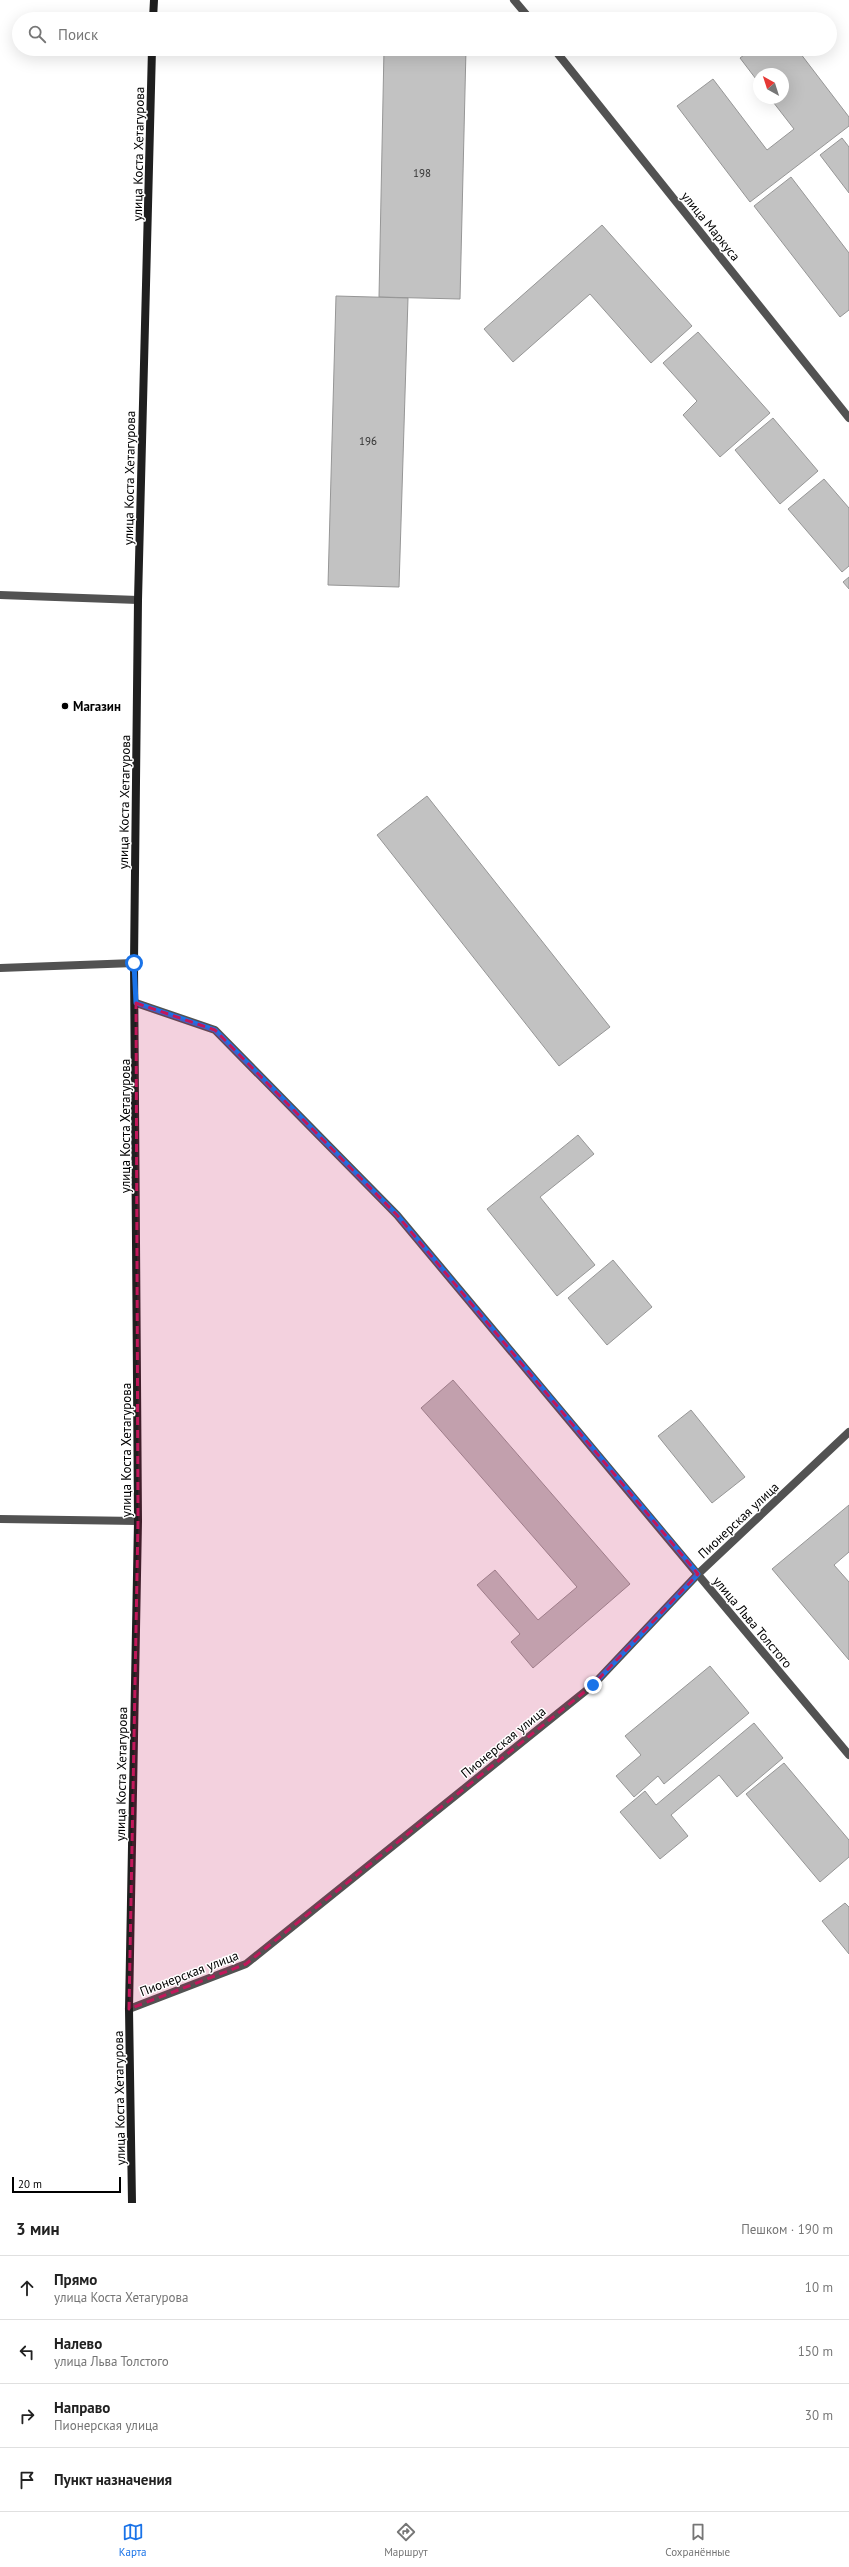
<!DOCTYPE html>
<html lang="ru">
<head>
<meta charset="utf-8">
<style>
  :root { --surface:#fff; --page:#f2f2f2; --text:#222; --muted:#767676; --line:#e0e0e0; --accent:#1a73e8 }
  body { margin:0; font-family:"PT Sans",sans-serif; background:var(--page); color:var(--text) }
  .compass { position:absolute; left:753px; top:68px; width:36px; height:36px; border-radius:50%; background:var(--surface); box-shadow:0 4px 16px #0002; rotate:321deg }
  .scale { position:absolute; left:12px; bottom:10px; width:109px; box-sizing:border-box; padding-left:4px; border:2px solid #000; border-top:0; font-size:11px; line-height:14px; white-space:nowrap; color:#000; -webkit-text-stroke:3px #fff; paint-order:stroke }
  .stop { position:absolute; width:12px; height:12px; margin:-9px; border:3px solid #1a73e8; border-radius:50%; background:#fff }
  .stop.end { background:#1a73e8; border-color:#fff; box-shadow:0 1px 4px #0008 }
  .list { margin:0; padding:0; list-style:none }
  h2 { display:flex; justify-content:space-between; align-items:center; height:52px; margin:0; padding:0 16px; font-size:17px }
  h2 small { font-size:13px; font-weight:400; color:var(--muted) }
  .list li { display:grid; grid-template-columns:26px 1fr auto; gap:12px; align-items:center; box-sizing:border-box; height:64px; padding:0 16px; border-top:1px solid var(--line) }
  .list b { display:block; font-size:15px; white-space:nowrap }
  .list p { margin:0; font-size:13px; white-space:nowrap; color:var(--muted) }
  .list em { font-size:13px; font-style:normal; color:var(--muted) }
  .icon { flex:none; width:22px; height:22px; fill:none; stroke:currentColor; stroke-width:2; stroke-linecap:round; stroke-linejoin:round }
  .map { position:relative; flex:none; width:849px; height:2203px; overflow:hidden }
  .search { position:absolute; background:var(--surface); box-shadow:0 4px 16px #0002; left:12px; right:12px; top:12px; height:44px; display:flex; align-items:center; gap:10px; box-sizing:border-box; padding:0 14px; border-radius:22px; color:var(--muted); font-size:15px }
  .sheet { height:308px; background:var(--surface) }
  nav { display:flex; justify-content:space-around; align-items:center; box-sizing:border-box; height:56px; border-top:1px solid var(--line); background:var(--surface); font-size:11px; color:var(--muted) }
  nav a { display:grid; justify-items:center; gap:2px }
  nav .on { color:var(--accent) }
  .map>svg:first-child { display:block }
  .building { fill:#c2c2c2; stroke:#969696 }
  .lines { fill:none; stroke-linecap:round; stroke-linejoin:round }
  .lane { stroke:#525252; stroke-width:8 }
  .street { stroke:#525252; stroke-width:8 }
  .secondary { stroke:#1f1f1f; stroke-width:8 }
  .route { stroke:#1a73e8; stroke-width:5 }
  .marked { fill:#c2185b; fill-opacity:0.2; stroke:#c2185b; stroke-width:3; stroke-dasharray:8 5; stroke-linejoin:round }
  .poi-dot { fill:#000; stroke:#fff; stroke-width:1.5 }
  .labels { text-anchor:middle; stroke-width:3; stroke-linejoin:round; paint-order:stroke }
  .number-label { font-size:11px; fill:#303030 }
  .street-label { font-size:13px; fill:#000; stroke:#fff }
  .poi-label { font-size:13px; font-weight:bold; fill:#000; stroke:#fff; text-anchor:start }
</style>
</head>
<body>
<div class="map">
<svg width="849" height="2203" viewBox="0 0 849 2203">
  <rect width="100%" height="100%" fill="#fff"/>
  <!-- building -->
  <g class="building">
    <polygon points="384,49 466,49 460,299 379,297"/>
    <polygon points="752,49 797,49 849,117 849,126 750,202 677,106 713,79 767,150 794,129 770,98 783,98 783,74 759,74 759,83 740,58"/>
    <polygon points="842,138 849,147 849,193 820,155"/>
    <polygon points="791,177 849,253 849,310 840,317 754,206"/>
    <polygon points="602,225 692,326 651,363 590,294 513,362 484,329"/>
    <polygon points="336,296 408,298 399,587 328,585"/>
    <polygon points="698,332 770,413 720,457 683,415 697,401 663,363"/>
    <polygon points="773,418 818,471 780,504 735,450"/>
    <polygon points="824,479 849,508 849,566 842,572 788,509"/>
    <polygon points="849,577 849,589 843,582"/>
    <polygon points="427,796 610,1027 559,1066 377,835"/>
    <polygon points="578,1135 594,1154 540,1197 595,1265 557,1296 487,1209"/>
    <polygon points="613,1260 652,1307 607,1345 568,1298"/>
    <polygon points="453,1380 630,1584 533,1668 511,1642 520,1634 477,1585 495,1570 538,1620 577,1587 421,1408"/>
    <polygon points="691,1410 745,1477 712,1503 658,1436"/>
    <polygon points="849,1505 849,1552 834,1565 849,1582 849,1660 772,1569"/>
    <polygon points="710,1666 749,1713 664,1784 658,1776 634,1797 616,1776 641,1755 625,1736"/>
    <polygon points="754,1723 783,1758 737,1797 719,1775 671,1815 688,1836 660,1859 620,1812 645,1791 656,1805"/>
    <polygon points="784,1763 849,1840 849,1857 820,1882 746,1794"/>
    <polygon points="845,1903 849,1907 849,1954 822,1921"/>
  </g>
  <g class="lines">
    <!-- lane -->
    <g class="lane">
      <polyline points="0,595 138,600"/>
      <polyline points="0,968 134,963"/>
      <polyline points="0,1519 138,1521"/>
    </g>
    <!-- street -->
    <g class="street">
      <polyline points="514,0 530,19"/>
      <polyline points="554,49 849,418"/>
      <polyline points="136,1003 215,1030 397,1215 849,1755"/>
      <polyline points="129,2009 246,1964 593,1685 698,1574 849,1432"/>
    </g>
    <!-- secondary -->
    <g class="secondary">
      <polyline points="153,19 154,0"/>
      <polyline points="132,2203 129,2009 138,1521 134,963 138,600 152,49"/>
    </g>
  </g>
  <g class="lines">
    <!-- route -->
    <polyline class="route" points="134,963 136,1003 215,1030 397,1215 698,1574 593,1685"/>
  </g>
  <!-- marked area -->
  <path class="marked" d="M136 1003 215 1030 397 1215 698 1574 593 1685 246 1964 129 2009 138 1521Z"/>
  <!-- markers -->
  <circle class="poi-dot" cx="65" cy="706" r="4"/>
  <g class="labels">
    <!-- number labels -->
    <g class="number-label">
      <text x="422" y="177">198</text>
      <text x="368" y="445">196</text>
    </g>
    <!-- street labels -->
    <g class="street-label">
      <text transform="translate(138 154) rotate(-89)" y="5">улица Коста Хетагурова</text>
      <text transform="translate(711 226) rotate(51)" y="5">улица Маркуса</text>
      <text transform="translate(129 478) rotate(-89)" y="5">улица Коста Хетагурова</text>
      <text transform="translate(124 802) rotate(-89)" y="5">улица Коста Хетагурова</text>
      <text transform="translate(125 1126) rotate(-90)" y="5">улица Коста Хетагурова</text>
      <text transform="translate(126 1450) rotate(-90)" y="5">улица Коста Хетагурова</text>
      <text transform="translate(738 1520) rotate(-43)" y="5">Пионерская улица</text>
      <text transform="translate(753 1622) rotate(50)" y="5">улица Льва Толстого</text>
      <text transform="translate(503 1742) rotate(-39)" y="5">Пионерская улица</text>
      <text transform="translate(121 1774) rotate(-89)" y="5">улица Коста Хетагурова</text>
      <text transform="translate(189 1973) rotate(-21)" y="5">Пионерская улица</text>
      <text transform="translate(119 2098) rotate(-91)" y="5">улица Коста Хетагурова</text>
    </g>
    <!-- poi labels -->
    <g class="poi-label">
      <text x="73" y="711">Магазин</text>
    </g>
  </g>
</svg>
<svg class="compass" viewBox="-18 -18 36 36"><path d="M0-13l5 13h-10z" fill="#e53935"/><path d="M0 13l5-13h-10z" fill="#767676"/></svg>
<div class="scale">20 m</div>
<div class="stop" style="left:134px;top:963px"></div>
<div class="stop end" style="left:593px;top:1685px"></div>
<div class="search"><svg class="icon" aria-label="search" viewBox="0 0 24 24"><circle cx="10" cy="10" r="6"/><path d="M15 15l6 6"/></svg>Поиск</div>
</div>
<section class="sheet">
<h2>3 мин<small>Пешком · 190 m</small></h2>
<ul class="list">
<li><svg class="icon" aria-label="ahead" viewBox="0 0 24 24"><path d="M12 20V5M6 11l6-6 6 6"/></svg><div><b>Прямо</b><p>улица Коста Хетагурова</p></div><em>10 m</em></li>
<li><svg class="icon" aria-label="left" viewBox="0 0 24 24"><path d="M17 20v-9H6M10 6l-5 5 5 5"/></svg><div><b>Налево</b><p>улица Льва Толстого</p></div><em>150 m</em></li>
<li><svg class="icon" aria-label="right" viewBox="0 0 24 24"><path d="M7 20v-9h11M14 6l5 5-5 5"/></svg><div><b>Направо</b><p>Пионерская улица</p></div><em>30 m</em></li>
<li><svg class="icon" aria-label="arrive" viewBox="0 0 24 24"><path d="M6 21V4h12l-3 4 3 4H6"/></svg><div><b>Пункт назначения</b></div></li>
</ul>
</section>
<nav>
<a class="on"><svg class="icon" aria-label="map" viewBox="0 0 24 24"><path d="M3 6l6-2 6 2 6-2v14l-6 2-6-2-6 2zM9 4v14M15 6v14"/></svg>Карта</a>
<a><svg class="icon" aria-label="directions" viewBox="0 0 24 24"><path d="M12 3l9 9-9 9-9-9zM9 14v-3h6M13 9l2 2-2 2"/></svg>Маршрут</a>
<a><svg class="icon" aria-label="saved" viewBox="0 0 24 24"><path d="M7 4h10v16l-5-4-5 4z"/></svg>Сохранённые</a>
</nav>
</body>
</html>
